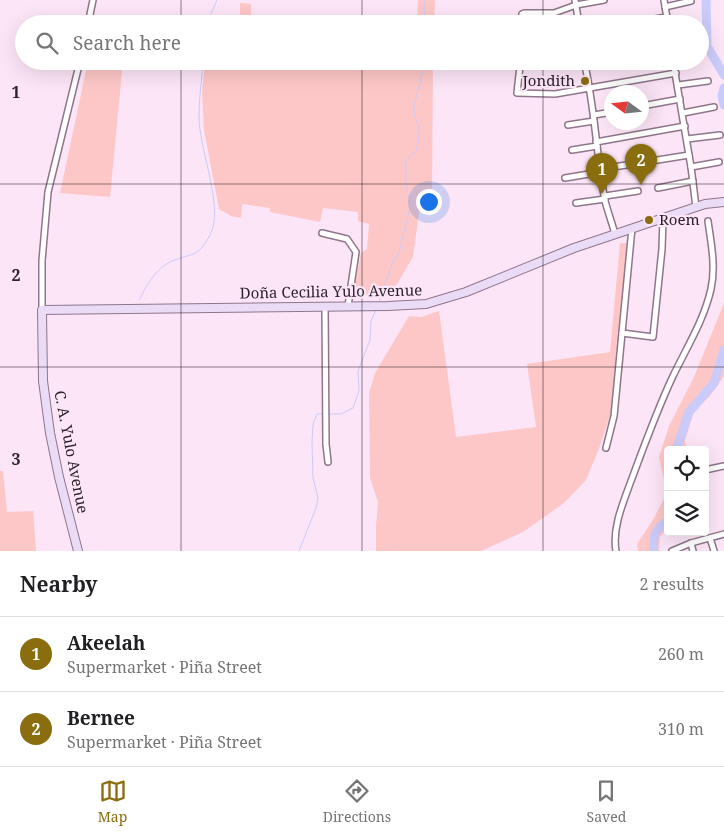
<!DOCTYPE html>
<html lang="en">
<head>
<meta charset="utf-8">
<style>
  :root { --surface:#fff; --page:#f6f6f6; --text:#202124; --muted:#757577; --line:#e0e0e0; --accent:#896d0e }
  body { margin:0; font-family:"Noto Serif",serif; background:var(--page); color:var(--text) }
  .controls { position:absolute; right:15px; bottom:15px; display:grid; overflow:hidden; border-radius:5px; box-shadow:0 5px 20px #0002 }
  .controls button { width:45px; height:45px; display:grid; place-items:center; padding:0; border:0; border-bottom:1px solid var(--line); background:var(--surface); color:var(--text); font:25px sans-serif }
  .compass { position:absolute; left:604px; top:85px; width:45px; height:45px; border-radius:50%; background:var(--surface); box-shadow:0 5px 20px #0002; rotate:285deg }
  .you { position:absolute; left:428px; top:201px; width:18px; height:18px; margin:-12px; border:4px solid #fff; border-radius:50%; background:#1a73e8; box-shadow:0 0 0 8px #1a73e833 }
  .badge { display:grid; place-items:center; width:32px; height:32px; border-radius:50%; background:var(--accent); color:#fff; font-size:16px; font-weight:700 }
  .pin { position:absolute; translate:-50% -41px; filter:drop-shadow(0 1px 2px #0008) }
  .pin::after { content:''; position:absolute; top:26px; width:18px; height:15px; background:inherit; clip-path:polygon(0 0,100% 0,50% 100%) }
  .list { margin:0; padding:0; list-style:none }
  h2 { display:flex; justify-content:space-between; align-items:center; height:65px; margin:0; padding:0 20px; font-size:21px }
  h2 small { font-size:16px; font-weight:400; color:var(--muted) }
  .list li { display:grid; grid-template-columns:32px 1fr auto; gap:15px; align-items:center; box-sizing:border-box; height:75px; padding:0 20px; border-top:1px solid var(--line) }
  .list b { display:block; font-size:19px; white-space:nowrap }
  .list p { margin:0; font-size:16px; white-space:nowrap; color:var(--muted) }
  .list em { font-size:16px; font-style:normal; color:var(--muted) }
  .icon { flex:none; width:28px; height:28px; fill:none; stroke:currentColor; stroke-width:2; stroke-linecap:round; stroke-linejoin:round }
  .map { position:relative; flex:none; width:724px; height:551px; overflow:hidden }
  .search { position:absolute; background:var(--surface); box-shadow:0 5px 20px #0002; left:15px; right:15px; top:15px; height:55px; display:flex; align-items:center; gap:12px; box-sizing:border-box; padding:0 18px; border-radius:28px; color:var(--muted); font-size:19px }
  .sheet { height:215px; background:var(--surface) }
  nav { display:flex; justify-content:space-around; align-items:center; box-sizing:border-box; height:70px; border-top:1px solid var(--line); background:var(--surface); font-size:14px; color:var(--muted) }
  nav a { display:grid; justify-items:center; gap:2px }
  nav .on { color:var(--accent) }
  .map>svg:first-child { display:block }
  .green { fill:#fec7c7 }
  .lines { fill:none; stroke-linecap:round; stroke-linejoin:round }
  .stream { stroke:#cbcbfa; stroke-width:1 }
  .river { stroke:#cbcbfa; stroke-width:9 }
  .street-casing { stroke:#8f768a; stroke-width:8 }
  .secondary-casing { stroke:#8f768a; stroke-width:10 }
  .street { stroke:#fff; stroke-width:5 }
  .secondary { stroke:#eadbf6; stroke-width:8 }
  .grid { fill:none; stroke:#2d232b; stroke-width:1; stroke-opacity:0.55 }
  .poi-dot { fill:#896d0e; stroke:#fce5f7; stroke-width:2 }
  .labels { text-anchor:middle; stroke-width:4.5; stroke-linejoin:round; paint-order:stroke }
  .poi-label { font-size:15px; fill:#2d232b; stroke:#fce5f7; text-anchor:end }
  .street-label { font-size:15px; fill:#2d232b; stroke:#fce5f7 }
  .grid-label { font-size:16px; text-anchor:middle; font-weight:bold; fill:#2d232b; stroke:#fce5f7; stroke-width:4.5; stroke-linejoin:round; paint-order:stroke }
</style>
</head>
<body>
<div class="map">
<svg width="724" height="551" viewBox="0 0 724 551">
  <rect width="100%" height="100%" fill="#fce5f7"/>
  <!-- green -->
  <g class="green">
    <polygon points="418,0 435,0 434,24 417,24"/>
    <polygon points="240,3 251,4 251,24 240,24"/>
    <polygon points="88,61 123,61 110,197 60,193"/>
    <polygon points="205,61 349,61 414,66 415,61 433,61 432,202 425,203 419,213 413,257 390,296 353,294 361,253 367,249 369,224 358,221 358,212 323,208 320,222 270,212 270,208 242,204 241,218 231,216 219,209 204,130 202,93"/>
    <polygon points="620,243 628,243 611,412 600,446 586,480 564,503 523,532 481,551 376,551 376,527 378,502 370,478 369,393 375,373 409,316 421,317 439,311 456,437 536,427 527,364 610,352"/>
    <polygon points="724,303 724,376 709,397 694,411 685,441 687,450 668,450 668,528 660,537 659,551 638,551 637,544 653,520 667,493 659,457 669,426 694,377"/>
    <polygon points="0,471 3,471 7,512 33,511 36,551 0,551"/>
  </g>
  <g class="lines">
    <!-- stream -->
    <g class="stream">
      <polyline points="208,24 210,16 217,0"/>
      <polyline points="424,24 425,0"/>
      <path d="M140 299C146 284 159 265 175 260 194 253 199 256 210 235 225 208 198 147 199 115 199 97 202 79 203 61"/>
      <polyline points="379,302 392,264 399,253 409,212 410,202 406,186 406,161 411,155 416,151 419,140 419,127 414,114 414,106 424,67 424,61"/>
      <polyline points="328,414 341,414 353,408 359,391 358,371 370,340 371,321 376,310"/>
      <polyline points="299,551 316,508 318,498 313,478 312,443 313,424 317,414 324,414"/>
    </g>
    <!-- river -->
    <g class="river">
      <polyline points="706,0 707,46 724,75"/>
      <polyline points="724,88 722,96 724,105"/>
      <polyline points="679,450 677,448 689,412 714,383 724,350"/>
      <path d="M654 551C652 536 655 529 668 521"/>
    </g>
    <!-- street casing -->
    <g class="street-casing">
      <g id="street">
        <polyline points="575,0 579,24"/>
        <polyline points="664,0 668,24"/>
        <polyline points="665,7 691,1"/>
        <polyline points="88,24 93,0"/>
        <polyline points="521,24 522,14 524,13 554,13 576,5 604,0"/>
        <polyline points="624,24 667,17"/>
        <path d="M584 61C595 107 596 154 605 201 608 212 612 223 615 234"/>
        <polyline points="673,61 691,167 696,207"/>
        <polyline points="585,62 557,66 520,66 517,93 555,94 676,73"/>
        <polyline points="678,85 708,81"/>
        <polyline points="642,106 680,99"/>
        <polyline points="683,113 714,107"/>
        <polyline points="594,115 612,112"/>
        <polyline points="568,125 594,121"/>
        <polyline points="687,139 720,135"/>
        <polyline points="596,142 685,126"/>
        <polyline points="572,150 597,146"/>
        <polyline points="691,167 719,162"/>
        <polyline points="601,169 689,155"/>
        <polyline points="565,178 601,172"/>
        <polyline points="658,188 693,181"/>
        <polyline points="605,196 638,191"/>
        <polyline points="576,203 605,199"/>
        <polyline points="632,228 622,333 653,337 662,249 663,219"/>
        <polyline points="322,233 347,239 356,252 348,306"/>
        <polyline points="325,306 326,444 328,462"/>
        <polyline points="42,310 42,261 48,192 80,61"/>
        <polyline points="606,448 614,416 622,333"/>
        <polyline points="705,470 724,466"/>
        <polyline points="710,538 714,551"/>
        <polyline points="691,543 693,551"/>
        <path d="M616 551C612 528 623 503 631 481 644 446 657 410 673 376 687 347 704 320 711 289 716 266 711 243 708 221"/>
        <polyline points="672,551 691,543 724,534"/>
      </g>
    </g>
    <!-- secondary casing -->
    <g class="secondary-casing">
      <polyline id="secondary" points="78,551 59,477 50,433 43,381 42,310 388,306 426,304 466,292 574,248 705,204 724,202"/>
    </g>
    <!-- street -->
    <use href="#street" class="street"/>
    <!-- secondary -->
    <use href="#secondary" class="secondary"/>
  </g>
  <!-- grid -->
  <path class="grid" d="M181 0V24M362 0V24M543 0V24M181 61V551M362 61V551M543 61V551M0 184H724M0 367H724"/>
  <!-- markers -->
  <g class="poi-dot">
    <circle cx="585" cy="81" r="5"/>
    <circle cx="649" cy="220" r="5"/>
  </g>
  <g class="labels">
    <!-- poi labels -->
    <g class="poi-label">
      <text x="575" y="86">Jondith</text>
      <text x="659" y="225" text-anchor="start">Roem</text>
    </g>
    <!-- street labels -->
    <g class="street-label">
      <text transform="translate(331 292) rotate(-1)" y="5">Doña Cecilia Yulo Avenue</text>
      <text transform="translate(71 452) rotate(79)" y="5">C. A. Yulo Avenue</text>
    </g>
  </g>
  <g class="grid-label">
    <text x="16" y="98">1</text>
    <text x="16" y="281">2</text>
    <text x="16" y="465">3</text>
  </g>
</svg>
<div class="controls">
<button><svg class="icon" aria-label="locate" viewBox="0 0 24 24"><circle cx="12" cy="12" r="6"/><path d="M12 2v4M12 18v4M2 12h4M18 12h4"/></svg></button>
<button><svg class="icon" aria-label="layers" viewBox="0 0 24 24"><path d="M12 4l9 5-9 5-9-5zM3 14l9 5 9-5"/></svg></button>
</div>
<svg class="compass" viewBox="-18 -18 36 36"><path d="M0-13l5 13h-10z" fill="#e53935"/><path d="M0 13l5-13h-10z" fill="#757577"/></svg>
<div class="you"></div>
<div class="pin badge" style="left:602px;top:194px">1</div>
<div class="pin badge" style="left:641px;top:185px">2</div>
<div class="search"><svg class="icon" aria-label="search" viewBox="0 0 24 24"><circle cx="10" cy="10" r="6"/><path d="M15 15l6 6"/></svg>Search here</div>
</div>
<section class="sheet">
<h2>Nearby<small>2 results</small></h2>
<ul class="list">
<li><span class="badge">1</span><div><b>Akeelah</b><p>Supermarket · Piña Street</p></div><em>260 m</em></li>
<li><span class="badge">2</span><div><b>Bernee</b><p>Supermarket · Piña Street</p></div><em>310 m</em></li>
</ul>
</section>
<nav>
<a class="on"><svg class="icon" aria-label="map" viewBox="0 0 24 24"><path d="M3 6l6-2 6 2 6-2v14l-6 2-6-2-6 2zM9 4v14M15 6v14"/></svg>Map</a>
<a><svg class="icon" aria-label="directions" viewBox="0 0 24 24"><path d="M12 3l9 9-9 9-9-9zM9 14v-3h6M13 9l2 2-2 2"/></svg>Directions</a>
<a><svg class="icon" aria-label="saved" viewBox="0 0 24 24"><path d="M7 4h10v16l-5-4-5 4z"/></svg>Saved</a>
</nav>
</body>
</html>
